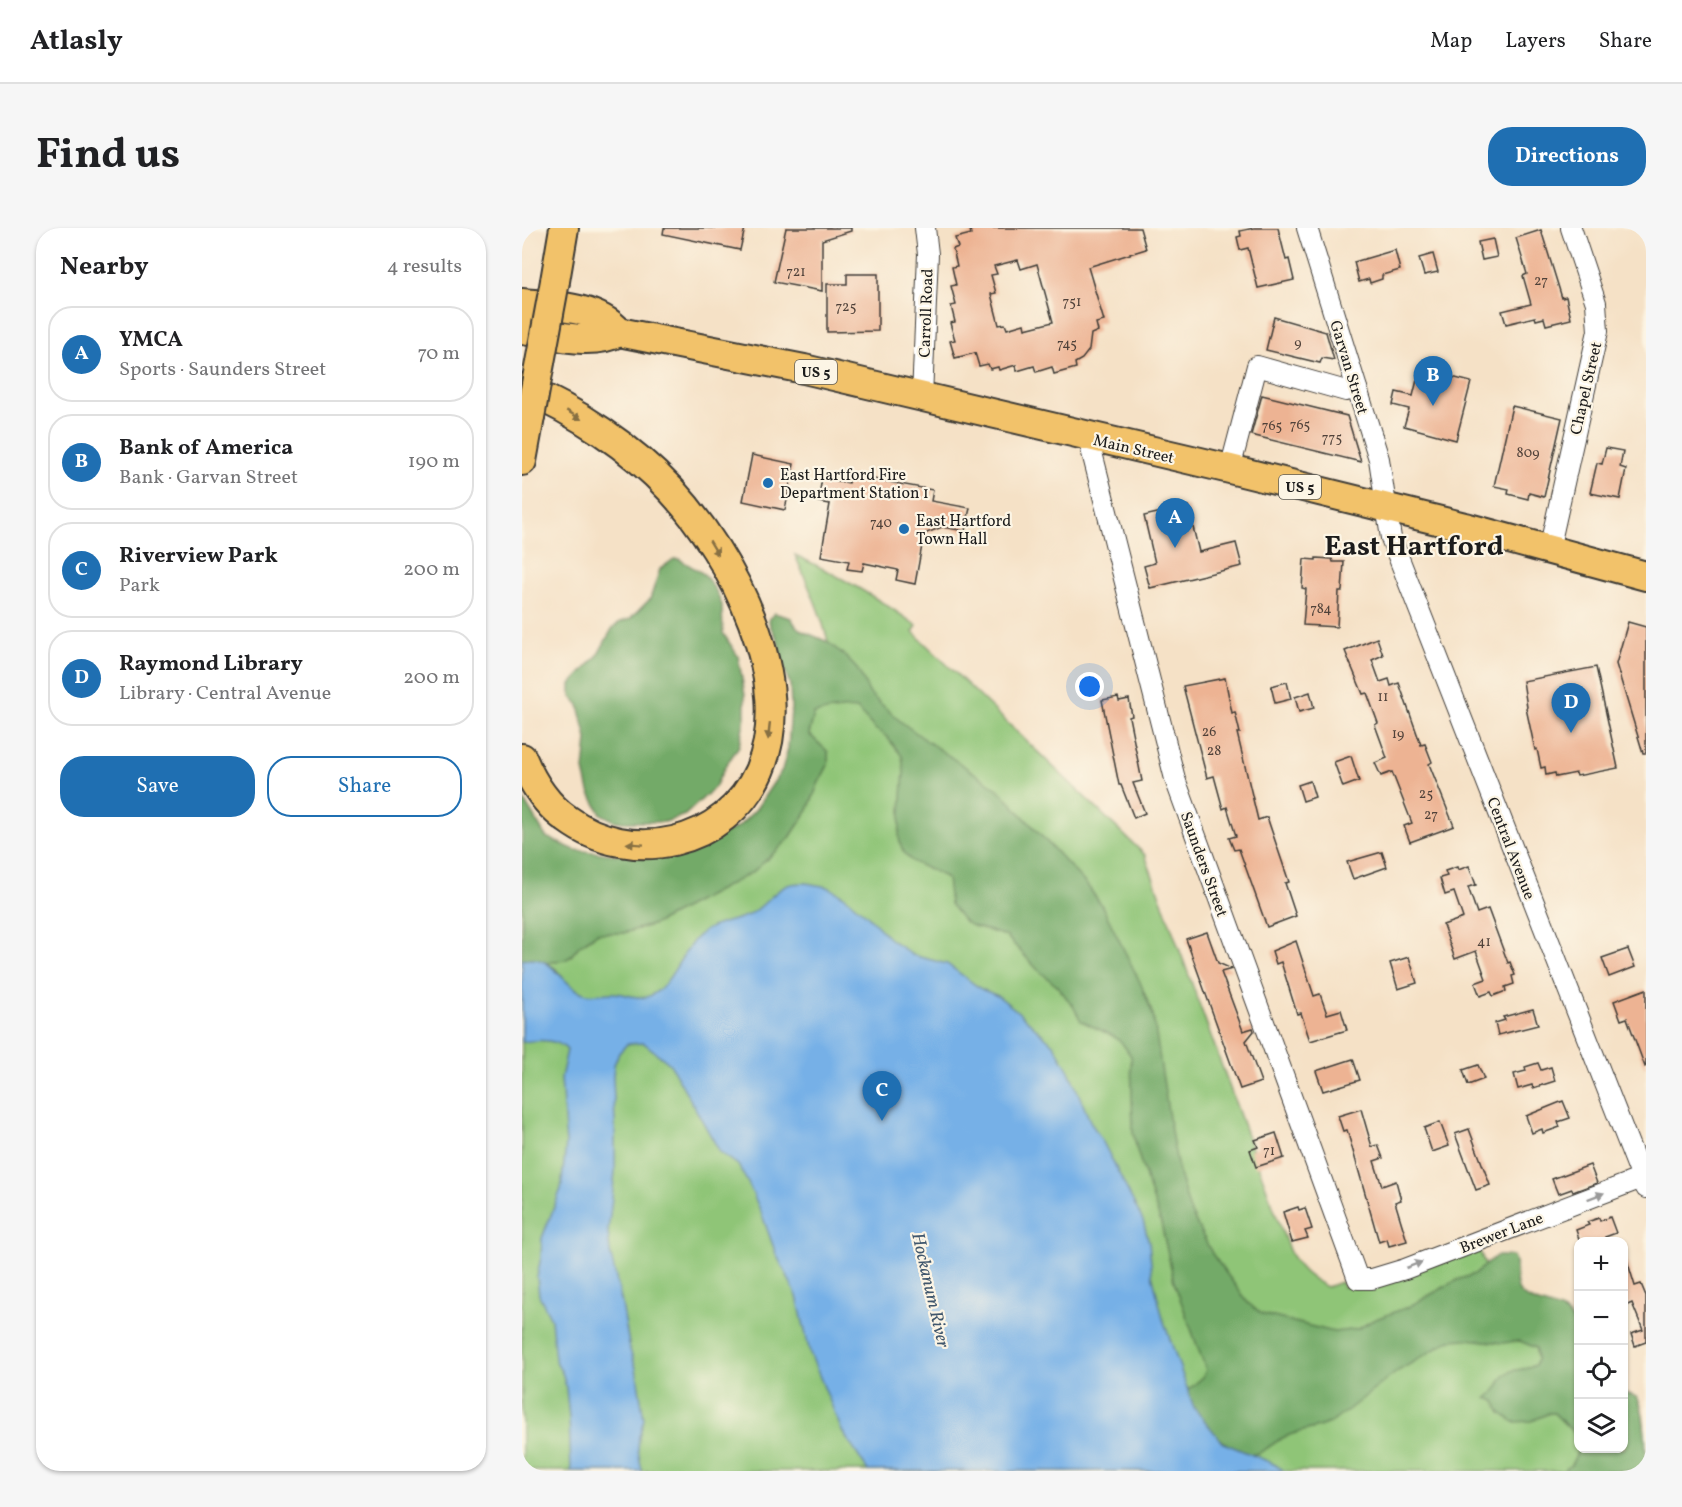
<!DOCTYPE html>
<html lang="en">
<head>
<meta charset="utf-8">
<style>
  :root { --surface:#fff; --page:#f6f6f6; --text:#202124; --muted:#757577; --line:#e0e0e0; --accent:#1f6fb2 }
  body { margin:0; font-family:Vollkorn,serif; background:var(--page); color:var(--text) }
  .controls { position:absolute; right:18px; bottom:18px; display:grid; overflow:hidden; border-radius:12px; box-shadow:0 2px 4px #0004 }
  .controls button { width:54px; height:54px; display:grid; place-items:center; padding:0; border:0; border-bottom:2px solid var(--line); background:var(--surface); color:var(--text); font:30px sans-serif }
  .you { position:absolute; left:568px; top:459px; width:21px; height:21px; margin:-15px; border:4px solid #fff; border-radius:50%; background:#1a73e8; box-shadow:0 0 0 9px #1a73e833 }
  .badge { display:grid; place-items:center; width:39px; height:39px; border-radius:50%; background:var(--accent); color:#fff; font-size:20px; font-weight:700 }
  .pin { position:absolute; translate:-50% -50px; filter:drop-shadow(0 2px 3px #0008) }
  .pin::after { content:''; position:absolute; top:32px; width:21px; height:18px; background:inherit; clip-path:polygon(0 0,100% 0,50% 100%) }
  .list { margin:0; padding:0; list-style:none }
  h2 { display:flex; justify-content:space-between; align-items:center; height:78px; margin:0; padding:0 24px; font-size:26px }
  h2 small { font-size:20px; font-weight:400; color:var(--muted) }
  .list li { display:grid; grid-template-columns:39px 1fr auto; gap:18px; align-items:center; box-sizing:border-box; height:96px; margin:0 12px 12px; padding:0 12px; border:2px solid var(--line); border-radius:24px }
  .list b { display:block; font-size:22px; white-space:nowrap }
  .list p { margin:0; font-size:20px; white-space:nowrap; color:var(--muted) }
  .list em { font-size:20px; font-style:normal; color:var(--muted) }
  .actions { display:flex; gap:12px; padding:18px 24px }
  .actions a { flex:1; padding:14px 0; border:2px solid var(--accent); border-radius:24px; text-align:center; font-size:21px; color:var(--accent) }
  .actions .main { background:var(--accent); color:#fff }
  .icon { flex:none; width:33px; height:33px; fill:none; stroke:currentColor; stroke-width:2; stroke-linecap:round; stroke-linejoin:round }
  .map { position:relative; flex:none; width:1124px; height:1243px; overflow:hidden; border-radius:24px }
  header { display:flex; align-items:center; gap:36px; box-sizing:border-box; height:84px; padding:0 30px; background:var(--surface); border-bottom:2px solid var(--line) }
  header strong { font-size:28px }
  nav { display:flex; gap:33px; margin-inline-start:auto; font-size:21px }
  .intro { display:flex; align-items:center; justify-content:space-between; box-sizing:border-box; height:144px; padding:0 36px }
  h1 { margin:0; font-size:42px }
  .button { padding:15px 27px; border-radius:24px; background:var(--accent); color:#fff; font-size:21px; font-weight:700 }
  main { display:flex; gap:36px; padding:0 36px }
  aside { flex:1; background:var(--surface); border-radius:24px; box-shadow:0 2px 4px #0004 }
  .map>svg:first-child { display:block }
  .green { fill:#8fc577; stroke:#56704a; stroke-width:1.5 }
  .forest { fill:#73aa68; stroke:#486342; stroke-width:1.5 }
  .water { fill:#76b0e7; stroke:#496682; stroke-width:1.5 }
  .building { fill:#edb393; fill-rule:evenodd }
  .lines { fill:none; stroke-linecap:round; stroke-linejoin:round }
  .minor-casing { stroke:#3d3a36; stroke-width:22 }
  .highway-casing { stroke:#3d3a36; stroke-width:32 }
  .minor { stroke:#fff; stroke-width:20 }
  .highway { stroke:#f2c26a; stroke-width:28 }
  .highway-bridge-casing { stroke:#3d3a36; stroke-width:32; stroke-linecap:butt }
  .highway-bridge { stroke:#f2c26a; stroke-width:28 }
  .oneway { fill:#876f43 }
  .oneway2 { fill:#999 }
  .poi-dot { fill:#1f6fb2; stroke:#fcf5e5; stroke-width:2 }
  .labels { text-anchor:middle; stroke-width:4.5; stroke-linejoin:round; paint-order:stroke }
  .number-label { font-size:14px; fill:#50423a }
  .shield { fill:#fcf5e5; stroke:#5f5d58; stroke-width:1.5 }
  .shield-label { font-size:15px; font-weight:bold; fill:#1c1c1c }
  .street-label { font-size:16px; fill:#1c1c1c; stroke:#fcf5e5 }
  .poi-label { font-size:16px; fill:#1c1c1c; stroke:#fcf5e5; text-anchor:start }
  .water-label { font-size:18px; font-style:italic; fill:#40576d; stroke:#fcf5e5 }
  .town-label { font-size:28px; font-weight:bold; fill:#1c1c1c; stroke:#fcf5e5 }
</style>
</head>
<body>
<header>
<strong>Atlasly</strong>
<nav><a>Map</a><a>Layers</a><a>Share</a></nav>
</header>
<div class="intro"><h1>Find us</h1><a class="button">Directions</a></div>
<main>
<aside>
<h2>Nearby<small>4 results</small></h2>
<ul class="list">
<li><span class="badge">A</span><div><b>YMCA</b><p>Sports · Saunders Street</p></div><em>70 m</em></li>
<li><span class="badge">B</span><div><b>Bank of America</b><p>Bank · Garvan Street</p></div><em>190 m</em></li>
<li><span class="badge">C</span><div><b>Riverview Park</b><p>Park</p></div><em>200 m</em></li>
<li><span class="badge">D</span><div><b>Raymond Library</b><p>Library · Central Avenue</p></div><em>200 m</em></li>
</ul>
<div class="actions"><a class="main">Save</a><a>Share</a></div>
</aside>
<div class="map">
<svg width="1124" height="1243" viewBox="0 0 1124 1243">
  <rect width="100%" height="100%" fill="#fcf5e5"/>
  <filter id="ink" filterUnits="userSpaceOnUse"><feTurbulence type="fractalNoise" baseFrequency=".0167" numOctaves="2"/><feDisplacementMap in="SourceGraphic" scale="12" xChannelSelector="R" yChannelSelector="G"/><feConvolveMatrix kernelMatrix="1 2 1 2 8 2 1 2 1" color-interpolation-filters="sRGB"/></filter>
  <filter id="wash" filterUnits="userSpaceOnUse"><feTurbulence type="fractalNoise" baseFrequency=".008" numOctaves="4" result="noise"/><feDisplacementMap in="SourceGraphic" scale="24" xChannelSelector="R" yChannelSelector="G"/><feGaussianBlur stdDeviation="1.35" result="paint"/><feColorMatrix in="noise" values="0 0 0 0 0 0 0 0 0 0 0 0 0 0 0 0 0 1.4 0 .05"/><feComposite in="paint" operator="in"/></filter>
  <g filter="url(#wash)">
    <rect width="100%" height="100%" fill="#f5e1c6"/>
    <!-- green -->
    <path class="green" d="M273 327C318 348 355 369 395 398L391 404 623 627 767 1022C776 1041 787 1050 805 1059L819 1054 821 1059 956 1018 970 1055 998 1113 1009 1117 1014 1120 1015 1132 1014 1137 1004 1142 1023 1187 1027 1185H1032L1056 1209C1057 1222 1055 1233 1044 1241V1243H0V769L42 751 33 740 25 735 48 729 57 718 78 704 101 705 133 696 230 644 267 611 286 582 296 556 305 539 306 524 287 506 292 486 307 482 314 483C313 467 313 449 310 432 304 396 288 361 273 327Z"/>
    <!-- forest -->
    <g class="forest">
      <polygon points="152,331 157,331 182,346 194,363 200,377 201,405 216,428 223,467 223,489 217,518 203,539 193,559 163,587 143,594 102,594 93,593 79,586 67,564 62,542 65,511 57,477 49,468 49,456 75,428 90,401 98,394 108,391 128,371 138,341"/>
      <path d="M252 385 269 390 274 398 280 403 304 413 321 426 336 442 348 466 378 493 405 513 476 561 565 657 580 678 618 754 631 787 650 909 657 946 668 983 691 1027 726 1075 740 1086 812 1104 836 1101 851 1092 886 1079 935 1052 953 1046 974 1028H991C996 1037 992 1050 996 1061 1000 1074 1030 1077 1042 1084 1047 1087 1051 1093 1056 1097V1209L1032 1185H1027L1010 1193 992 1194 979 1185 973 1173 965 1170C976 1164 976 1154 984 1146 991 1140 1003 1143 1013 1137L1015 1132 1014 1120 998 1113 981 1115 945 1111 928 1112 876 1143 813 1192C796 1202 782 1201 765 1208 753 1212 744 1224 733 1226 713 1231 680 1196 672 1180 669 1175 668 1168 666 1162L681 1149 684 1142 652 1054 639 995 615 923 611 904 609 828 600 815 591 808 559 793 551 778 536 759 515 741 484 708 448 697 441 692 428 676 425 651C407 636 381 641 377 609L382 543 380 528 365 509 353 501 335 481C327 479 301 483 292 486L287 506 306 524V537L296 556 286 582 267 611 231 644 133 696 101 705H75L57 718 48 729 43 732 25 735 9 731 0 732V569L24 609 53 622 97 627 194 609 216 599 234 581 260 542 266 520 269 481 268 457 260 434 255 410 248 398 247 392Z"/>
      <path d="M1102 1164 1115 1169C1124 1182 1124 1225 1124 1243H1040L1049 1237 1057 1221 1102 1220Z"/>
    </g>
    <!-- water -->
    <path class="water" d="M284 655 306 659 322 668 345 687 367 710 390 727 425 736 459 761 476 768 494 782 532 817 547 843 568 893 582 916 621 993 627 1014 630 1046 641 1091 672 1180 701 1215 750 1235 763 1243H346L320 1203 288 1125 275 1068 254 1026 239 984 226 955 216 937 198 924 148 836 122 815 105 816 97 825 92 837 91 849 93 894V944L86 1004 88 1024 100 1076 108 1122 114 1140 122 1191 117 1209 116 1222 120 1243H49L47 1190 44 1160 41 1147 33 1131 29 1091 17 1067 15 1049 19 1029 20 1010 39 961 44 916 39 850 45 822C35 810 14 812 0 814V732C30 725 36 752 57 763 70 770 79 764 92 765 103 765 113 771 124 769 147 764 158 725 176 708 191 694 208 695 226 687 241 681 250 663 266 657 271 655 278 655 284 655Z"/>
    <g id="blocks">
      <!-- building -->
      <g class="building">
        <polygon points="142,0 223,0 218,22 141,6"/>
        <polygon points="264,0 329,0 329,3 300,12 300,63 252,54"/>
        <path d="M457 0H618L624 21 566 39 582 93 574 95 576 103 569 106 567 122 560 131 553 135 554 140 532 146 530 139 514 144 512 138 495 143 494 137 477 142 476 139 468 141 466 136 457 138 453 125 433 130 428 113 433 112 428 95 433 94 429 78 434 77 429 58 434 57 430 39 435 38 431 21 436 19 433 10 449 6 448 2ZM496 32 499 41 515 36 531 94 503 101 502 96 485 101 483 96 477 97 469 66 474 65 469 47 475 46 472 38Z"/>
        <polygon points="732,0 756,0 764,32 767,31 772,52 736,60 726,20 718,22 715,9 719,8 718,3"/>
        <polygon points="1019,2 1040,70 1044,69 1049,91 1024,97 1022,90 1014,92 1013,89 984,96 980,83 1009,76 1001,48 1005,46 994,10"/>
        <polygon points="971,11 975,29 960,32 956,14"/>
        <polygon points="873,22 878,42 860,47 860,51 848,55 847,51 837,54 832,34"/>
        <polygon points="911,26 916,44 902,47 897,30"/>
        <polygon points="325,46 356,46 356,103 305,104 305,56 325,56"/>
        <polygon points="752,89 804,104 812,132 800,130 798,135 744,122"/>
        <polygon points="922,147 949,154 934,212 882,198 887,181 871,177 874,164 891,168 895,152 908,155 910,148 921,151"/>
        <polygon points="740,167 825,188 839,234 729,207"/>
        <polygon points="990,178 1040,190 1022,269 1007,265 1006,271 986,266 987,261 972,258"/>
        <polygon points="1084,220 1101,223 1098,239 1104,241 1098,271 1068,265 1075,235 1080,236"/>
        <polygon points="230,227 272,236 263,282 221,273"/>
        <polygon points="329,247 411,262 409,273 448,280 443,303 420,299 402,306 393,356 374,352 376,342 342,335 340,343 325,341 327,333 299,328 308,276 296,274 300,250 327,255"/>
        <polygon points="666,278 677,324 714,315 720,338 628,360 622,338 633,335 622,288"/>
        <polygon points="794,330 810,331 811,334 822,334 820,363 817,363 815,399 781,397 784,361 780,360 782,331 794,332"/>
        <polygon points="1106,394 1124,399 1124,525 1121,525 1094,436"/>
        <polygon points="855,410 861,427 850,432 858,454 867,451 869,458 877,455 899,517 903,516 910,534 907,536 932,598 888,614 882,598 890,595 870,544 859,548 853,535 865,530 853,497 856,495 845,465 841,466 823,423"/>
        <polygon points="1074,439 1096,540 1055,548 1054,545 1034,549 1033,545 1024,547 1023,539 1019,540 1015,521 1013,522 1004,480 1005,479 1001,453"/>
        <polygon points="703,450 710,485 713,484 718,505 715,505 736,592 745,589 767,654 763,655 774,688 745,699 717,621 712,622 707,610 714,608 705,579 701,581 692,548 685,550 661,458"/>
        <polygon points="765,454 769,471 753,475 749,458"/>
        <polygon points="788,464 792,480 777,484 773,469"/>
        <polygon points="596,469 597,473 607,471 610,488 607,489 620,553 611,555 623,585 612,590 599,557 597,557 580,472"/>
        <polygon points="829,528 837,553 821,559 812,534"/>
        <polygon points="788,553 793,569 781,573 776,557"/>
        <polygon points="860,624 865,639 831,651 825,634"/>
        <polygon points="947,638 954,657 946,659 955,685 966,681 986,735 988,734 993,747 990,748 992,756 983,759 984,763 971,768 969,764 958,768 953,755 964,751 954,723 933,731 921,697 941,690 932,664 923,667 918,650 925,648 923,643 935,639 936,642"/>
        <polygon points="685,704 696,735 710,741 699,744 721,803 731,800 732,803 724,813 739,854 718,861 664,711"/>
        <polygon points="774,713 792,768 798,766 805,786 819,782 825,802 788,813 779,785 775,786 759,734 754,736 750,723"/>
        <polygon points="1106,721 1113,739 1087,749 1080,730"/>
        <polygon points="887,729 895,755 876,761 868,735"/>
        <polygon points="1124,761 1124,838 1123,839 1105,790 1099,792 1092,773"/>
        <polygon points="1011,781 1016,797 976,807 973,795 983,792 981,789"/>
        <polygon points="831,831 838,852 801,863 794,843"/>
        <polygon points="1016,835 1019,842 1029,839 1033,853 1011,860 1010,857 996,861 992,846 1004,843 1003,839"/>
        <polygon points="956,837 962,851 946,857 941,842"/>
        <polygon points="1041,873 1048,890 1036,894 1038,899 1021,905 1020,901 1010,905 1004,888"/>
        <polygon points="839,881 850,919 856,917 861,930 852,933 860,958 874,953 879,972 873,974 885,1013 867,1018 865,1011 857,1014 825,902 821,903 816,888"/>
        <polygon points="918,894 927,918 910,924 902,900"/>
        <polygon points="947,901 968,957 954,962 933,906"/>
        <polygon points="754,905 762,930 734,939 728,922 736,919 733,912"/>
        <polygon points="1068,937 1075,955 1051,964 1050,961 1036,966 1030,951"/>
        <polygon points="776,979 777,982 783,980 790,1001 783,1003 786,1010 770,1014 761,984"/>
        <polygon points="1088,989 1094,1005 1083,1009 1085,1014 1058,1014 1054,1002 1067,997 1065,994 1077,990 1078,993"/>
        <polygon points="1101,1029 1104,1029 1113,1058 1119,1056 1124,1068 1124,1114 1113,1118 1109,1106 1121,1102 1110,1075 1101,1079"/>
      </g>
    </g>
  </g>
  <g filter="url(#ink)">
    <use href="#blocks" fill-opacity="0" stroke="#3d3a36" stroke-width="1.5"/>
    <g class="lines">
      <!-- minor casing -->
      <g class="minor-casing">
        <g id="minor">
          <polyline points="785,0 857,231 869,310 1124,960"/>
          <polyline points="400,169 406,26 403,0"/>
          <polyline points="566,209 653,551 836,1051 850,1051 883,1041 1120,950"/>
          <polyline points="708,241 735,138 824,163 835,161"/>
          <polyline points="1027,322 1076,103 1074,75 1049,0"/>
        </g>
      </g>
      <!-- highway casing -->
      <g class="highway-casing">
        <g id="highway">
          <polyline points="33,53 42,0"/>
          <path d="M0 75C33 78 74 78 97 104L282 141 708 241 943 299 1124 348"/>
          <path d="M0 102C31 106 68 119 97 104"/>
          <path d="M0 160C54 183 109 219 149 262 210 328 276 454 237 543 204 618 108 638 45 591 23 576 10 554 0 530"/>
          <polyline points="0,233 8,189"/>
        </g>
      </g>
      <!-- minor -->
      <use href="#minor" class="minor"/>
      <!-- highway -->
      <use href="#highway" class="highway"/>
      <!-- highway-bridge casing -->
      <g class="highway-bridge-casing">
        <polyline id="highway-bridge" points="8,189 33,53"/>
      </g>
      <!-- highway-bridge -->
      <use href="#highway-bridge" class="highway-bridge"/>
    </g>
    <!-- one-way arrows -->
    <defs><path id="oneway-solid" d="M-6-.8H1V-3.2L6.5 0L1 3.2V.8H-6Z" transform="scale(1.5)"/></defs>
    <g class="oneway">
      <use href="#oneway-solid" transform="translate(52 187) rotate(31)"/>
      <use href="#oneway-solid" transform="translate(192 320) rotate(59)"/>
      <use href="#oneway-solid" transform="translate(247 503) rotate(96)"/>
      <use href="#oneway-solid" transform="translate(113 616) rotate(-176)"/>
    </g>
    <g class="oneway2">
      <use href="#oneway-solid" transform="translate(1074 968) rotate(-21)"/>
      <use href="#oneway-solid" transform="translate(892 1037) rotate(-21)"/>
    </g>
  </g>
  <!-- markers -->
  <g class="poi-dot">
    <circle cx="246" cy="255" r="6"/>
    <circle cx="382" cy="301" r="6"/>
  </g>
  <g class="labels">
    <!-- number labels -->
    <g class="number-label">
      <text x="274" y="48">721</text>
      <text x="1019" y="57">27</text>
      <text x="550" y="78">751</text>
      <text x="324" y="83">725</text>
      <text x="776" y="119">9</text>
      <text x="545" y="120">745</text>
      <text x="778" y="201">765</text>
      <text x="750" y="202">765</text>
      <text x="810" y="214">775</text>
      <text x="1006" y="229">809</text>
      <text x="359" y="299">740</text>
      <text x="799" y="385">784</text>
      <text x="861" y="473">11</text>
      <text x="687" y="508">26</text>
      <text x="876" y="510">19</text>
      <text x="692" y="527">28</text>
      <text x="904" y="570">25</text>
      <text x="909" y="591">27</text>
      <text x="962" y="718">41</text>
      <text x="747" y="927">71</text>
    </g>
    <!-- shield labels -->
    <g class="shield">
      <rect x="273" y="132" width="42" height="24" rx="4.5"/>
      <rect x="757" y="247" width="42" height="24" rx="4.5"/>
    </g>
    <g class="shield-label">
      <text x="294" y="149">US 5</text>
      <text x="778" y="264">US 5</text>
    </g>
    <!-- street labels -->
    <g class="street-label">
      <text transform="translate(403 85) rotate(-88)" y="6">Carroll Road</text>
      <text transform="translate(828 139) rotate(73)" y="6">Garvan Street</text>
      <text transform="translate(1063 160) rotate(-77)" y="6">Chapel Street</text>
      <text transform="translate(612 220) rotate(13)" y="6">Main Street</text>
      <text transform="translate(990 620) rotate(69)" y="6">Central Avenue</text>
      <text transform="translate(683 636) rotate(70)" y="6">Saunders Street</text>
      <text transform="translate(979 1004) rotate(-21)" y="6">Brewer Lane</text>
    </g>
    <!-- poi labels -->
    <g class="poi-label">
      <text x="258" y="252">East Hartford Fire<tspan x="258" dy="18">Department Station 1</tspan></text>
      <text x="394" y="298">East Hartford<tspan x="394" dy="18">Town Hall</tspan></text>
    </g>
    <!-- water labels -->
    <g class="water-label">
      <text transform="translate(409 1062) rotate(77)" y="6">Hockanum River</text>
    </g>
    <!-- town labels -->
    <g class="town-label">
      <text x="892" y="327">East Hartford</text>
    </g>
  </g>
</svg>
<div class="controls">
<button>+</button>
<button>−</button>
<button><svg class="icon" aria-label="locate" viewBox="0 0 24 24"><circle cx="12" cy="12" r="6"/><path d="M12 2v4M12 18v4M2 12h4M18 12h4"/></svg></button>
<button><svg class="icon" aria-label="layers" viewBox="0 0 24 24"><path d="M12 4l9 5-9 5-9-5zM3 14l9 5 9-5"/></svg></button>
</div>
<div class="you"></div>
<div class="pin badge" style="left:653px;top:320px">A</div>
<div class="pin badge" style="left:911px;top:178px">B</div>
<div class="pin badge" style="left:360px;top:893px">C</div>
<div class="pin badge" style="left:1049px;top:505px">D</div>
</div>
</main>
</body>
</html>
